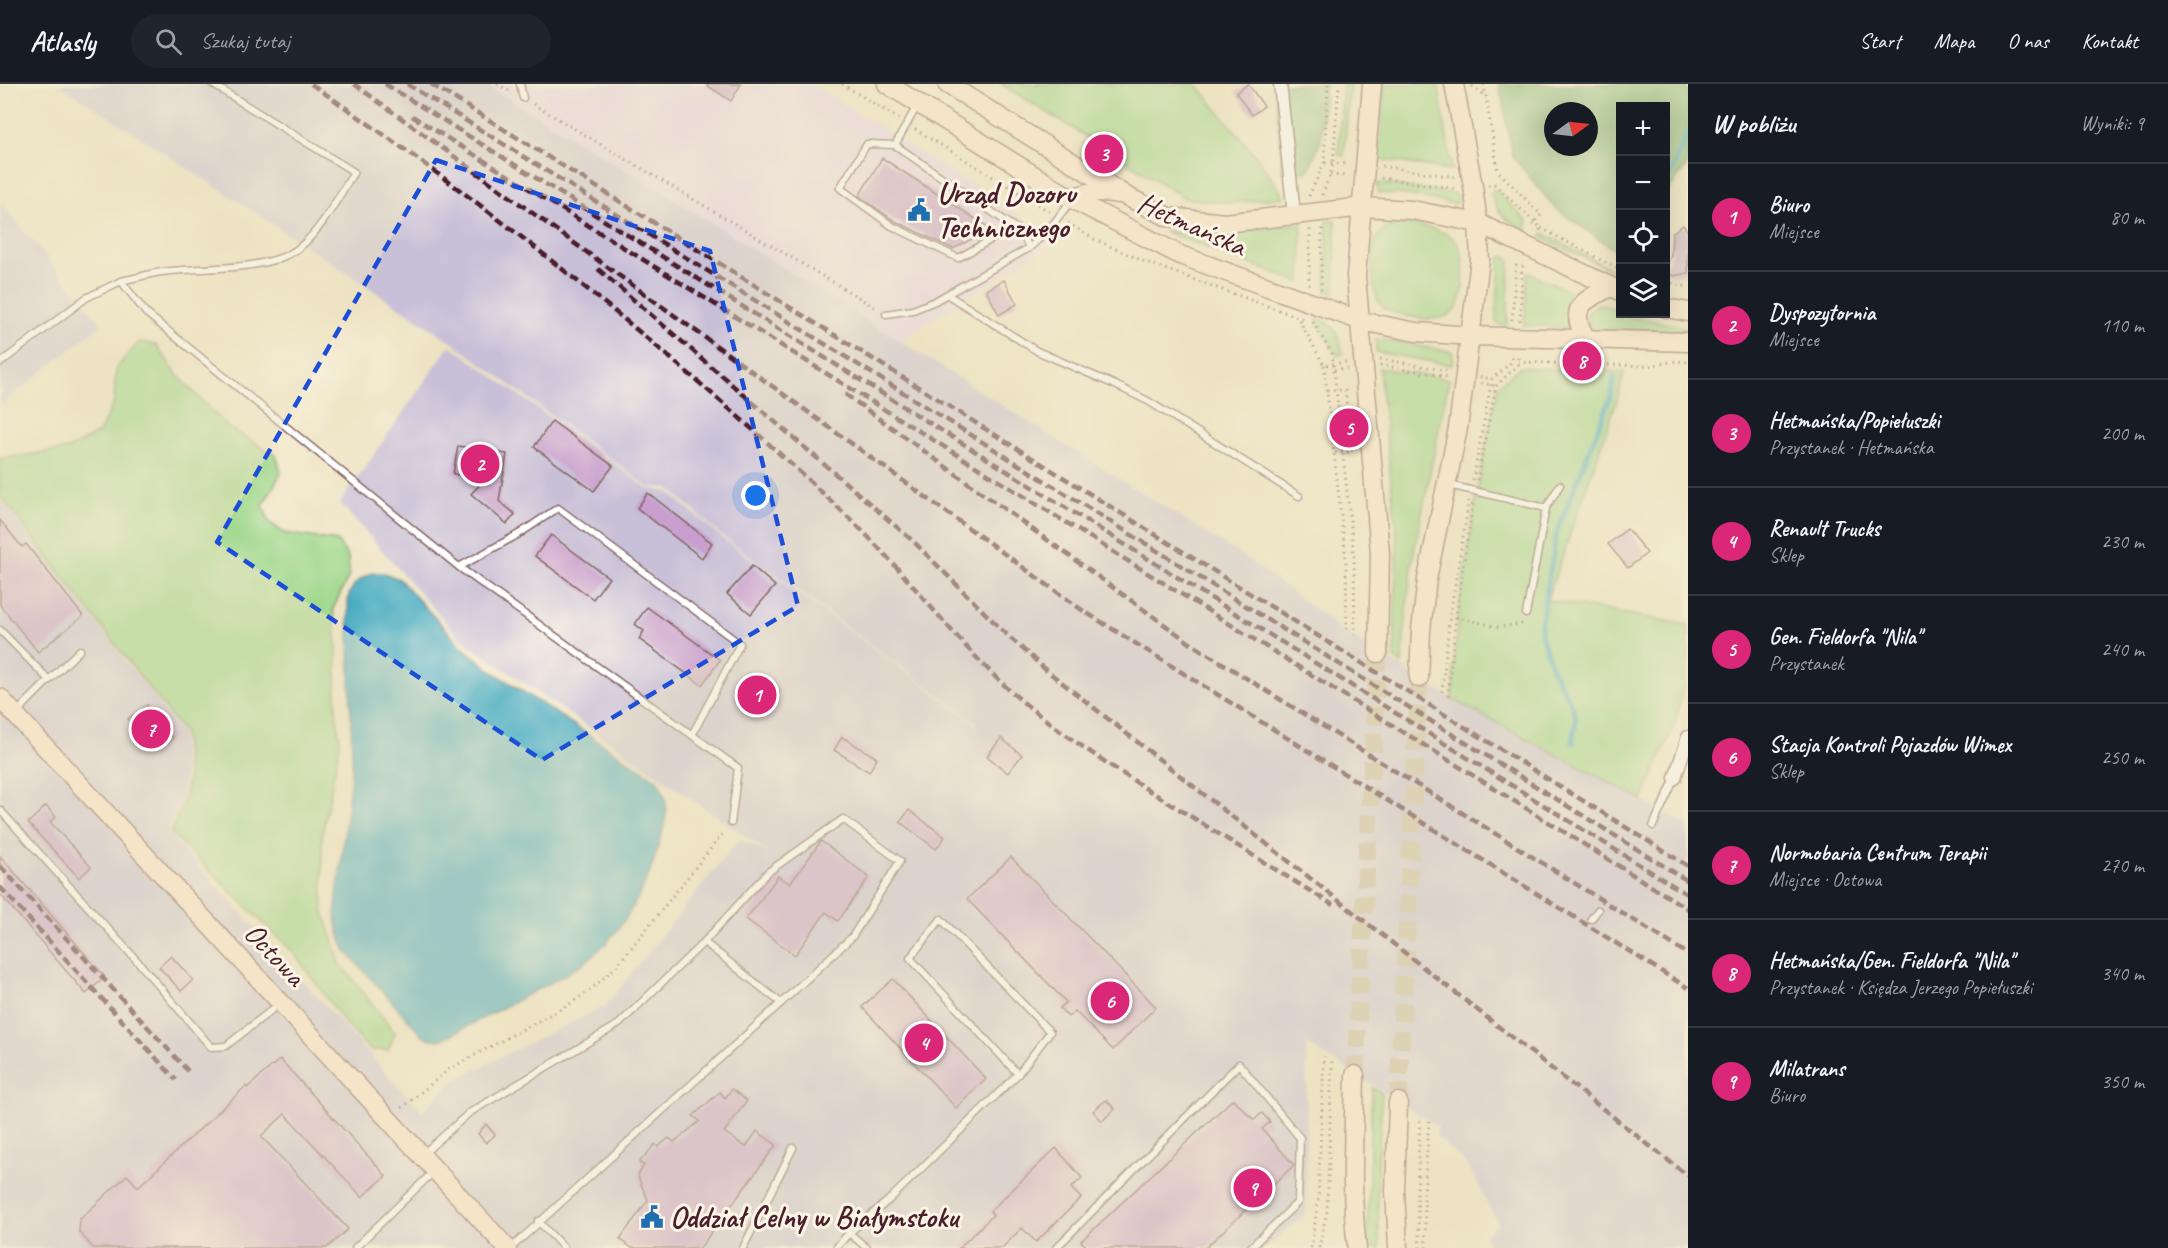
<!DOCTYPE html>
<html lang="pl">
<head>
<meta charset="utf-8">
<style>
  :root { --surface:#171b24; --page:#20242c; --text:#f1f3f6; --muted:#9ea1a6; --line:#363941; --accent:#db2777 }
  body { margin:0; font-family:Caveat,sans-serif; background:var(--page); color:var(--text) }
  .controls { position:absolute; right:18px; top:18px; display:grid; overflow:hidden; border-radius:0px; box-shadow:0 6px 24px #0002 }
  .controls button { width:54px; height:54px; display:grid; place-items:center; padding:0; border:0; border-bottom:2px solid var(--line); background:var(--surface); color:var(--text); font:30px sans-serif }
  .compass { position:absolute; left:1544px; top:18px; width:54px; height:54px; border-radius:50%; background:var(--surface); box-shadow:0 6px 24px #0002; rotate:75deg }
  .you { position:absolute; left:756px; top:412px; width:21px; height:21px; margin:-15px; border:4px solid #fff; border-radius:50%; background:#1a73e8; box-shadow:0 0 0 9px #1a73e833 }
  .badge { display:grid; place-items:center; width:39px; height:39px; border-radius:50%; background:var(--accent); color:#fff; font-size:20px; font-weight:700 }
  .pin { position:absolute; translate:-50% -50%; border:3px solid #fff; box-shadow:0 2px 6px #0006 }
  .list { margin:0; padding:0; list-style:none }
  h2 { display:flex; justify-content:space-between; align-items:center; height:78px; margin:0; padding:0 24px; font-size:26px }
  h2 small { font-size:20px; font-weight:400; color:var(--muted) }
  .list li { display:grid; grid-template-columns:39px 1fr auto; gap:18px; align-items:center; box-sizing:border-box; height:108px; padding:0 24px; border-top:2px solid var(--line) }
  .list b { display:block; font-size:22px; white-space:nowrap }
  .list p { margin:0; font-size:20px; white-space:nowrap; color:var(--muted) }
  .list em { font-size:20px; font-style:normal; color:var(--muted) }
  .icon { flex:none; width:33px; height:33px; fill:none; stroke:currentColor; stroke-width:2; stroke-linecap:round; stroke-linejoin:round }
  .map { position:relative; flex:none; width:1688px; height:1164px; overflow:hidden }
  header { display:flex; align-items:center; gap:36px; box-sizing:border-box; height:84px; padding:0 30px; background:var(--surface); border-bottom:2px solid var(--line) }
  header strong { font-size:28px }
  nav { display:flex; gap:33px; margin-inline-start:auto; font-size:21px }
  .search { width:420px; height:54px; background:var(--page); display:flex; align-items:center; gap:15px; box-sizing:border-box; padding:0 21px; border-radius:33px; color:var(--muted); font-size:22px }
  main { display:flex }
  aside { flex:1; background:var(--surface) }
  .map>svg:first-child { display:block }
  .built { fill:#e7d2ef }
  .industrial { fill:#c8bfd8 }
  .green { fill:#9cd78a; stroke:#737b5a; stroke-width:1.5 }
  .forest { fill:#7db876; stroke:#646c50; stroke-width:1.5; fill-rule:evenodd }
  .water { fill:#41a9c1; stroke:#466476; stroke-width:1.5 }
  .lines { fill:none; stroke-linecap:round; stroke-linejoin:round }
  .stream { stroke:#41a9c1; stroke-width:5 }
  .building { fill:#c89fce }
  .secondary-tunnel { stroke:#ccbca5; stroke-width:18; stroke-dasharray:18 9; stroke-linecap:butt }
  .lane-casing { stroke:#836460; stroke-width:9 }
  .street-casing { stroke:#836460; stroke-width:15 }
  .secondary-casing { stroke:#836460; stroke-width:21 }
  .path { stroke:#836460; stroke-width:3; stroke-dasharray:1.5 4.5; stroke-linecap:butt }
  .lane { stroke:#fff; stroke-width:6 }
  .street { stroke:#fff; stroke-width:12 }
  .secondary { stroke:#fce5cf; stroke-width:18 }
  .rail { stroke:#4a1f2b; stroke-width:4.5; stroke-dasharray:9 4.5; stroke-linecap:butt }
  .marked { fill:none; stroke:#1d4ed8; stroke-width:4.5; stroke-dasharray:12 8; stroke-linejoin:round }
  .labels { text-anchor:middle; stroke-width:6; stroke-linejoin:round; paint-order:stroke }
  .poi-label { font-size:30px; font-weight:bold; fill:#4a1f2b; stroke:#fcf5e5; text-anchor:start }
  .street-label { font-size:30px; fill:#4a1f2b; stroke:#fcf5e5 }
</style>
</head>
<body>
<header>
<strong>Atlasly</strong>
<div class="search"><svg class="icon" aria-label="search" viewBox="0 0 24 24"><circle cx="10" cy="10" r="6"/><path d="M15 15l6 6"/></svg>Szukaj tutaj</div>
<nav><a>Start</a><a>Mapa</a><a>O nas</a><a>Kontakt</a></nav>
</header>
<main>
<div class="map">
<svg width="1688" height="1164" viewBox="0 0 1688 1164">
  <rect width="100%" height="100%" fill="#fcf5e5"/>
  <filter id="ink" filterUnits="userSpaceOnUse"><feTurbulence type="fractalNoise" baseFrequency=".0167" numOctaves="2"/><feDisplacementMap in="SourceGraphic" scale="12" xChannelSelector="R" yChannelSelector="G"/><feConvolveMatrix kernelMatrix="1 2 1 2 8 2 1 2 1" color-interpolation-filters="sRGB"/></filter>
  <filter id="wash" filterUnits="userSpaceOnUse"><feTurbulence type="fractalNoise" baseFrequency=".008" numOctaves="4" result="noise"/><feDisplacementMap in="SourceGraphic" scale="24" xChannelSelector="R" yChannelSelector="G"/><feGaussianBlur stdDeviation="1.35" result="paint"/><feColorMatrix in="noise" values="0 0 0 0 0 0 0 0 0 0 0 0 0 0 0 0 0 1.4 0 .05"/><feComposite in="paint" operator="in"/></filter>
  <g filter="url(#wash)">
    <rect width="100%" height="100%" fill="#ede3c3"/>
    <!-- built -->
    <polygon class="built" points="483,0 812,0 1058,156 899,257"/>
    <!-- industrial -->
    <g class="industrial">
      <polygon points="59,0 484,0 656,104 1252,478 1342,546 1452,615 1688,741 1688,1164 1490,1164 1484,1151 1498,1140 1469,1083 1435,1051 1438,1043 1307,960 1306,1129 1266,1164 0,1164 0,414 182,650 185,691 182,712 168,749 422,1028 454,996 605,922 739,755 771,770 460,554 340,419 450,261 647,404 669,408 721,453 974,638 978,652 975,637 721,451 669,404 648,403 452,258"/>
      <polygon points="0,118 102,240 0,322"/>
    </g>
    <!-- green -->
    <g class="green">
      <polygon points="1001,0 1196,0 1260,77 1284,113 1232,119 1185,114"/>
      <polygon points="1343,0 1350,0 1344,72 1338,71"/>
      <polygon points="1384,0 1438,0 1452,86 1379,75"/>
      <polygon points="1377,99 1456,110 1458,118 1455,120 1409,111 1378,109"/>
      <path d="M1494 105 1528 138 1526 146C1504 135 1499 132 1491 110Z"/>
      <polygon points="1334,135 1336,138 1335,207 1331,209 1326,207 1327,136"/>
      <polygon points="1302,139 1301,199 1164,147 1220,151"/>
      <path d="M1403 139C1446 146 1467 148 1463 200 1462 211 1461 222 1452 229 1439 240 1394 233 1382 222 1371 213 1370 167 1376 155 1381 145 1392 141 1403 139Z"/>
      <polygon points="1543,149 1620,190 1541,154"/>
      <polygon points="1503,172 1510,176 1507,241 1499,241 1496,238 1500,175"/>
      <path d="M1527 188 1579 211C1565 218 1565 230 1569 244L1524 241Z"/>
      <polygon points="1601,220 1620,227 1620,230 1688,244 1688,248 1595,245 1588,239 1587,229 1596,221"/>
      <path d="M1317 233C1335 240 1340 253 1343 270L1337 272 1317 238Z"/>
      <polygon points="1376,255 1453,268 1452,281 1376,268"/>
      <polygon points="139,258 156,261 178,292 229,344 276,371 281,389 263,421 269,438 284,449 337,457 348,473 349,491 333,525 337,560 336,624 340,660 322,751 323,825 340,879 395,949 388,966 370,966 345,939 294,869 171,749 185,712 188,693 184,649 0,411 0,375 68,365 99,349 114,318 116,284"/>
      <polygon points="1519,283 1624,288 1617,316 1547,516 1688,541 1688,582 1674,643 1642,716 1452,615 1458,532 1478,403 1498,302"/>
      <polygon points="1379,284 1449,295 1414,468 1407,520 1402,580 1394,574 1397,454"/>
      <polygon points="1372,1004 1382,1009 1377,1099 1380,1164 1368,1164 1367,1159"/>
    </g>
    <!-- forest -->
    <g class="forest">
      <polygon points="1275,0 1325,0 1321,57 1307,89 1282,88"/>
      <path d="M1499 0H1684L1688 6V80L1666 110V22H1620V170L1555 124 1513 73ZM1553 27H1589V63H1553Z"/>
    </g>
    <!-- water -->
    <path class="water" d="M372 489H384L399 495 462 563 493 588 656 695C673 717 666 735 659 760 648 800 627 842 595 870 575 887 552 898 529 910 500 925 472 940 443 955 434 957 429 955 421 950L345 866 339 850 335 830 352 681 348 514C352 500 359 495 372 489Z"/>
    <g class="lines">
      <!-- stream -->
      <g class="stream">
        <polyline points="1666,99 1688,48"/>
        <polyline points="1573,659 1576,634 1572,621 1553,587 1541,551 1541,539 1557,448 1611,312 1614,292"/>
      </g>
    </g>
    <g id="blocks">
      <!-- building -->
      <g class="building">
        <polygon points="705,0 741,0 731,17"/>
        <polygon points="1248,0 1264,22 1252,31 1236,9"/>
        <polygon points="882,74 991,145 953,165 895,137 859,112"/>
        <polygon points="1683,141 1688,148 1688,189 1674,192 1669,190 1666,183 1671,172 1672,149"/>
        <polygon points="1004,196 1017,220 999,231 986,206"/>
        <polygon points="552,337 613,382 594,407 534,363"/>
        <polygon points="458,362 507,370 499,417 515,430 507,440 471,410 484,396 453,390"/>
        <polygon points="648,409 712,459 702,474 637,424"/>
        <polygon points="0,436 22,463 26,460 83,532 38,568 0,521"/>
        <polygon points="1627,445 1647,469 1628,484 1608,460"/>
        <polygon points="551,451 609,494 593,515 535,472"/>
        <polygon points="752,482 775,502 751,530 727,510"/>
        <polygon points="647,523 720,576 702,601 639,555 644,547 635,540"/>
        <polygon points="750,590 779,607 765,631 736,615"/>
        <polygon points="147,621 173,654 158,666 153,660 149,662 128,635"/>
        <polygon points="842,653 877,674 869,688 834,666"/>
        <polygon points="1001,654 1022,671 1008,689 987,672"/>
        <polygon points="46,722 56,733 50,738 91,783 79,794 28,739"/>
        <polygon points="909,726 945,753 936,765 900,738"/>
        <polygon points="821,757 869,793 838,837 826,828 795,871 746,835 778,792 790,800"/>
        <polygon points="0,772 105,893 86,910 0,810"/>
        <polygon points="1011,773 1156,923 1113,966 1075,927 1068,933 1060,924 1066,918 967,815"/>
        <polygon points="171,872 193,896 181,907 159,883"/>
        <polygon points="893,895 986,995 956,1024 862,923"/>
        <polygon points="280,975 386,1092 362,1113 285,1030 261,1052 348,1145 327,1164 93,1164 79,1148 80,1135 127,1091 138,1103 246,1002 247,1004"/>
        <polygon points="732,1005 747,1017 724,1048 746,1063 757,1047 776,1061 700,1164 632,1164 620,1155 648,1116 640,1098 638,1091 644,1081 639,1079 655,1060 658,1063 669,1054 674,1058 700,1037 693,1032 720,1008 725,1014"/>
        <polygon points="1233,1015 1254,1036 1262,1029 1270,1038 1262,1045 1294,1081 1205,1164 1088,1164 1081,1157"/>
        <polygon points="1106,1016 1115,1025 1102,1037 1093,1027"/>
        <polygon points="486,1040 495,1051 486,1059 478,1050"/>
        <polygon points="1056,1064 1082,1094 1071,1104 1081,1114 1036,1158 1022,1144 1002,1164 959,1164 993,1131 990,1127"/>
      </g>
    </g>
  </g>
  <g filter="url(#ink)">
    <use href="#blocks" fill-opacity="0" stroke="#836460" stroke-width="1.5"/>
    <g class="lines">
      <!-- secondary-tunnel -->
      <g class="secondary-tunnel">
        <polyline points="1355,991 1378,569"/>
        <polyline points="1398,1018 1419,594"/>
      </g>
      <!-- lane casing -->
      <g class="lane-casing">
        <g id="lane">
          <polyline points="520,0 523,14"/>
          <polyline points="895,61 917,22"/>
          <polyline points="1014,143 958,174 892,142 840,104 867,60 895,61 1014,143 1022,149 1029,164"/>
          <path d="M121 197C135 194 148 190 162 188 202 182 268 189 300 163 323 144 338 113 354 88L212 0"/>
          <polyline points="948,211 1037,267 1113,300 1148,317 1299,412"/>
          <polyline points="886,230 913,226 935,217 1029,164 1047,148 1070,118"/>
          <polyline points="0,279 86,214 121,197 146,229 459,483 519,450 558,424 740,560 692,651 459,483"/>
          <polyline points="1449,401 1546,424"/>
          <polyline points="1526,530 1546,424 1560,401"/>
          <polyline points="0,546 49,596 80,566"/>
          <polyline points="15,630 49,596"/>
          <polyline points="692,651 738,684 731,739"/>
          <polyline points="0,726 140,880 211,963 226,962 278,921"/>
          <polyline points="1653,742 1675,694"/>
          <polygon points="941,835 1050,948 1018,990 910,874"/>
          <polyline points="1591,835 1598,826"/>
          <polyline points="704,858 768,788 843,735 900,777 852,853 781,919"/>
          <polyline points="423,1070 469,1029 619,940 704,858 781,919 511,1164"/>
          <polyline points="538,1137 564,1164"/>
          <polyline points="849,1149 867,1164"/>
          <polyline points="355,1164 433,1088"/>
          <polyline points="743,1164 793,1064"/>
          <polyline points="836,1164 849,1149 889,1116 1018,990"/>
          <polyline points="1056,1164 1239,980 1300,1054 1298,1118 1250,1164"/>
        </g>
      </g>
      <!-- street casing -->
      <g class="street-casing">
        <g id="street">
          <polyline points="1280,0 1294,130"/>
          <polyline points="1675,694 1688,653"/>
        </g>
      </g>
      <!-- secondary casing -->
      <g class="secondary-casing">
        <g id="secondary">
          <polyline points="887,0 1072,115 1180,171 1361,237 1416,248 1471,252 1688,258"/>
          <polyline points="947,0 1126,112 1168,133 1225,139 1363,123 1412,126 1478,139 1620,207"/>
          <polyline points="1372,0 1356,192 1380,469 1378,569"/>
          <path d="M1072 115C1089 106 1101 107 1118 110"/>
          <polyline points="1666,224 1688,228"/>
          <path d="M1587 256C1567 224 1582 217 1611 203"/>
          <polyline points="1419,594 1421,546 1427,495 1458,344 1480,176 1478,139 1473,102 1454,0"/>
          <polyline points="0,614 507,1164"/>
          <path d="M1355 991C1354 1049 1350 1107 1357 1164"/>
          <polyline points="1398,1018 1395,1107 1398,1164"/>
        </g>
      </g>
      <!-- path -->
      <g class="path">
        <polyline points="497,0 511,8"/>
        <polyline points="842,0 899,35"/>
        <polyline points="1484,0 1498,87 1541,131 1534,138 1531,146"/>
        <polyline points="1472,2 1486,12"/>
        <polyline points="533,20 878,225"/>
        <polyline points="915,45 1050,128"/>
        <polyline points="1325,79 1348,80"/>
        <polyline points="1382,82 1455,93"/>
        <polyline points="1330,91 1348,92"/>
        <polyline points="1381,94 1458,105"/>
        <polyline points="1488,101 1494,100 1541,144 1538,150"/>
        <polyline points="1322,111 1330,91 1333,79 1339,0"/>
        <polyline points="1309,112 1324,79 1328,0"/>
        <polyline points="1068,139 1094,155 1143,177 1306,236"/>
        <polyline points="1541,144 1620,186"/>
        <polyline points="1666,198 1688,203"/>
        <polyline points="1309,201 1310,145"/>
        <polyline points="1321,206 1322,144"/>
        <polyline points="1299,236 1324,281 1346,278"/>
        <polyline points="1512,236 1516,182 1518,177"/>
        <polyline points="1520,237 1522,184 1525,178"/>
        <polyline points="1313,238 1332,270 1334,286 1354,474 1355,554"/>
        <polyline points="1380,275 1450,287"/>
        <polyline points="1518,278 1647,282 1676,277 1688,278"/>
        <polyline points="1324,281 1346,476 1347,549"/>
        <polyline points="1380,281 1448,293"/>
        <polyline points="1334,286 1347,284"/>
        <polyline points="1480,293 1492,295"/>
        <polyline points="1481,299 1496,302"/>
        <polyline points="1327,306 1345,306 1352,368 1334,369"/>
        <polyline points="1473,396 1492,295 1512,278 1512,269"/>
        <polyline points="1477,396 1496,302 1518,281 1518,270"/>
        <polyline points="1456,533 1498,543 1523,540"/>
        <polyline points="1442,608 1450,530 1469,417"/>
        <polyline points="1448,612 1456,533 1473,417"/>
        <polyline points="402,1024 449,985 568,921 589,907 615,884 724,748"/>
        <polyline points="1311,1164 1318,1118 1324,972"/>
        <polyline points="1319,1164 1327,1127 1332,977"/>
        <polyline points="1420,1164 1417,1112 1420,1032"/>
        <polyline points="1426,1164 1424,1111 1429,1037"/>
      </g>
      <!-- lane -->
      <use href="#lane" class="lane"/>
      <!-- street -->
      <use href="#street" class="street"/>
      <!-- secondary -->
      <use href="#secondary" class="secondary"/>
      <!-- rail -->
      <g class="rail">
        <path d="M311 0C501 129 679 274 846 431 909 490 957 562 1023 618 1075 660 1130 695 1187 730 1235 760 1284 791 1333 821"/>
        <polyline points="354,0 1082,526 1688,904"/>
        <polyline points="385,0 1688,811"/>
        <polyline points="407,0 1688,797"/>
        <polyline points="431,0 1688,782"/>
        <polyline points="412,32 1688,825"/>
        <polyline points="598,185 913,457 1005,549 1046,586 1688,1092"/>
        <polyline points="845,310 1190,559 1688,870"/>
        <polyline points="0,782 188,987"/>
        <polyline points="0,803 176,996"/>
      </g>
    </g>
  </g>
  <!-- marked area -->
  <path d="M0 0H1688V1164H0ZM436 76 710 167 798 522 542 676 217 458Z" fill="#ede3c3" fill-opacity=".55" fill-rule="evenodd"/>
  <path class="marked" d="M436 76 710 167 798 522 542 676 217 458Z"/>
  <!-- icons -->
  <defs>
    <g id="civic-bare" transform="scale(1.8)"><path d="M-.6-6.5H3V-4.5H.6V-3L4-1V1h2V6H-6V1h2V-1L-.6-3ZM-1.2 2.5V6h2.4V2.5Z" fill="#1f6fb2" stroke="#fcf5e5" stroke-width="2.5" paint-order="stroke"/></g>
  </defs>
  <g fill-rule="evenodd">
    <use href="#civic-bare" x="919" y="126"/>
    <use href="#civic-bare" x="652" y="1133"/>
  </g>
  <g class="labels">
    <!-- poi labels -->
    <g class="poi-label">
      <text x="937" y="119">Urząd Dozoru<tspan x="937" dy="34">Technicznego</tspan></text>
      <text x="670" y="1143">Oddział Celny w Białymstoku</text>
    </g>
    <!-- street labels -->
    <g class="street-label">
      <text transform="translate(1192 140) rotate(24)" y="10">Hetmańska</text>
      <text transform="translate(275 870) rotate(47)" y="10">Octowa</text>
    </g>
  </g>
</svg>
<div class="controls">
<button>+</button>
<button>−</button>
<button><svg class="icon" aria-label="locate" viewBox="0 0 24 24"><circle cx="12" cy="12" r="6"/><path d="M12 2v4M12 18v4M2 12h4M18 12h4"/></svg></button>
<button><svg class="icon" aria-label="layers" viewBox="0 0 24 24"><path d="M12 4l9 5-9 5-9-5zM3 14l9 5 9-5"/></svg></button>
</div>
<svg class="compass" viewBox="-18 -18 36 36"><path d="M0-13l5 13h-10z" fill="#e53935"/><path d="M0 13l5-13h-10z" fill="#9ea1a6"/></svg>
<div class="you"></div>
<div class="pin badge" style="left:757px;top:611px">1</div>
<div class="pin badge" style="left:480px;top:380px">2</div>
<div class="pin badge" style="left:1104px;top:70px">3</div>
<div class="pin badge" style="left:924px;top:959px">4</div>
<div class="pin badge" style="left:1349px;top:344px">5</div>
<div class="pin badge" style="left:1110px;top:917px">6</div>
<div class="pin badge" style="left:151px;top:645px">7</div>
<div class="pin badge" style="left:1582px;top:277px">8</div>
<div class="pin badge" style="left:1253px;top:1104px">9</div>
</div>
<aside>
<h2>W pobliżu<small>Wyniki: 9</small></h2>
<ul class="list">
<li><span class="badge">1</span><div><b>Biuro</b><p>Miejsce</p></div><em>80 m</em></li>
<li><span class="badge">2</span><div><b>Dyspozytornia</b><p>Miejsce</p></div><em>110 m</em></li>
<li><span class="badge">3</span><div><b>Hetmańska/Popiełuszki</b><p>Przystanek · Hetmańska</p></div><em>200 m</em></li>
<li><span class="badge">4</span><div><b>Renault Trucks</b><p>Sklep</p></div><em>230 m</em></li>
<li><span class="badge">5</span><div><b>Gen. Fieldorfa &quot;Nila&quot;</b><p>Przystanek</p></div><em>240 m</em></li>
<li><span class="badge">6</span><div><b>Stacja Kontroli Pojazdów Wimex</b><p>Sklep</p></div><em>250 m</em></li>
<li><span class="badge">7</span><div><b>Normobaria Centrum Terapii</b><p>Miejsce · Octowa</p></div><em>270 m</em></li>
<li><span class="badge">8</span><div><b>Hetmańska/Gen. Fieldorfa &quot;Nila&quot;</b><p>Przystanek · Księdza Jerzego Popiełuszki</p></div><em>340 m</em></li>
<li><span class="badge">9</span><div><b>Milatrans</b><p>Biuro</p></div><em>350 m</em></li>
</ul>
</aside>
</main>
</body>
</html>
